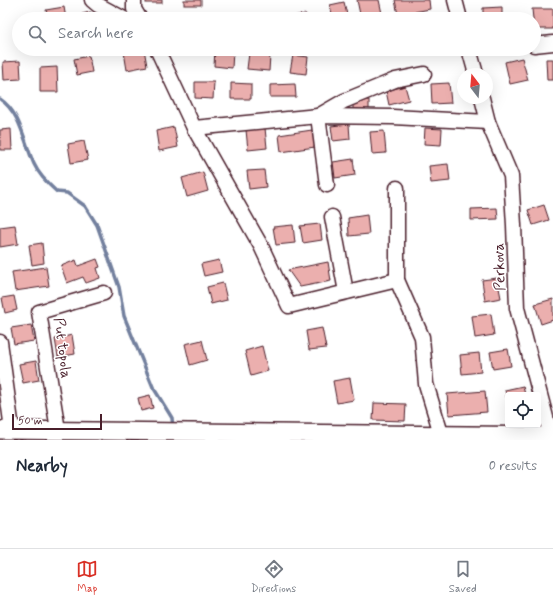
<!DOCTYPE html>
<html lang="en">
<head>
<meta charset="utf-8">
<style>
  :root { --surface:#fff; --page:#f6f6f7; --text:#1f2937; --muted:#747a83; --line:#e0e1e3; --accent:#d93025 }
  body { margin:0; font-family:Mynerve,sans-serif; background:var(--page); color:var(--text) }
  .controls { position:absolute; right:12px; bottom:12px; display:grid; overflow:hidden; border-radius:4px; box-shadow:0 4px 16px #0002 }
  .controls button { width:36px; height:36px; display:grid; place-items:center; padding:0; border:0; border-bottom:1px solid var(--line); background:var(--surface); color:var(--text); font:20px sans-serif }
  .compass { position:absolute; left:457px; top:68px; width:36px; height:36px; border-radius:50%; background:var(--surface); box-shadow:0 4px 16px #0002; rotate:344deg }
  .scale { position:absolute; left:12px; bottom:10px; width:90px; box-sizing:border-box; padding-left:4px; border:2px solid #4a1f2b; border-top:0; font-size:11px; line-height:14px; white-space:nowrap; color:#4a1f2b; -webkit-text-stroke:3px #fff; paint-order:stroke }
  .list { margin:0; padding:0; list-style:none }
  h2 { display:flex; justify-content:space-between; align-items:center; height:52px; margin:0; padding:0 16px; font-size:17px }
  h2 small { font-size:13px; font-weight:400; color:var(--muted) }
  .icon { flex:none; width:22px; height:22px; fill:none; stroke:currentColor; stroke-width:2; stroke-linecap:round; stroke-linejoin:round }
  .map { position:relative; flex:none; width:553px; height:440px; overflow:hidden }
  .search { position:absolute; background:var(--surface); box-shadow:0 4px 16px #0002; left:12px; right:12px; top:12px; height:44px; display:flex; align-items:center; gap:10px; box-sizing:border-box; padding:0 14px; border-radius:22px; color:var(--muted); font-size:15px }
  .sheet { height:108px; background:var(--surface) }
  nav { display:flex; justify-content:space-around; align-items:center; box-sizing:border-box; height:56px; border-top:1px solid var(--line); background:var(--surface); font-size:11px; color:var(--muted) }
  nav a { display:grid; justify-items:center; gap:2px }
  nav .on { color:var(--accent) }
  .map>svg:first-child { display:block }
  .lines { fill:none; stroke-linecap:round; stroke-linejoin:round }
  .stream { stroke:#73809e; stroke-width:3.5 }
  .building { fill:#ebafae; stroke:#4a1f2b }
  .minor-casing { stroke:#4a1f2b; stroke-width:17 }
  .major-casing { stroke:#4a1f2b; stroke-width:20 }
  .minor { stroke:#fff; stroke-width:14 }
  .major { stroke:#fff; stroke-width:17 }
  .labels { text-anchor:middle; stroke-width:3; stroke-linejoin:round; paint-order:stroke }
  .street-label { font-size:15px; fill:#4a1f2b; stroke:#fff }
</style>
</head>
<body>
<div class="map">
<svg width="553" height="440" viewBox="0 0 553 440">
  <rect width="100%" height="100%" fill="#fff"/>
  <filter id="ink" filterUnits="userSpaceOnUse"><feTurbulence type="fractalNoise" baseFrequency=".025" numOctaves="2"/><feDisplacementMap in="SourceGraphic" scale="8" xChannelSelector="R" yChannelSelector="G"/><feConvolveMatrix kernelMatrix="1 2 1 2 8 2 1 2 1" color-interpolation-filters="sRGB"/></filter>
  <g filter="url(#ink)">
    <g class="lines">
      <!-- stream -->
      <path class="stream" d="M0 99C21 113 24 142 34 164 39 175 48 184 57 192L67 193 85 206 97 225 119 287 124 316 153 387 172 418 173 428"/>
    </g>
    <!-- building -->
    <g class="building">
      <rect x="146" y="0" width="16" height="3"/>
      <rect x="184" y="0" width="17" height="5"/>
      <polygon points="357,0 379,0 383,18 361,19"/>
      <polygon points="395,0 429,0 430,9 398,15"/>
      <polygon points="344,2 348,19 333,19 330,5"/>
      <polygon points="64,7 66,19 48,19 46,10"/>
      <polygon points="502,7 502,19 483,19 483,8"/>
      <polygon points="532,9 553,9 553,29 534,29"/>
      <polygon points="90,12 101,19 84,19 82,14"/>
      <polygon points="306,14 306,19 285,19 285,17"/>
      <polygon points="144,49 147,66 127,70 124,52"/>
      <polygon points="215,49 233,51 232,68 214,66"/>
      <polygon points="249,53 270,55 269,71 247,69"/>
      <polygon points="293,55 308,57 306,74 290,72"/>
      <polygon points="89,56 92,72 77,75 74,59"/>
      <polygon points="522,58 528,80 510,84 505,62"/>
      <polygon points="546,59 553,59 553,80 547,80"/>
      <polygon points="20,61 21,79 4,80 3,62"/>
      <polygon points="57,67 58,92 40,92 40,68"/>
      <polygon points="195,82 214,82 213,99 195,98"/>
      <polygon points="231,83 251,84 251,99 231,99"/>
      <polygon points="449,83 451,103 432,104 431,84"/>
      <polygon points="295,84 296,97 270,97 270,85"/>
      <polygon points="405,86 409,100 389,105 386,91"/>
      <polygon points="369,100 369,110 353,111 353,101"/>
      <polygon points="349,124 350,139 333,141 331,126"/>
      <polygon points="174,127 178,147 159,151 156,131"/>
      <polygon points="265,128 267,148 248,150 246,130"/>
      <polygon points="425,128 442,129 441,145 424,144"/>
      <polygon points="11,129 12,150 0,150 0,130"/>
      <polygon points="312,130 315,147 281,152 279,135"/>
      <polygon points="384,131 386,153 372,154 370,132"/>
      <polygon points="84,141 88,160 71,163 68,144"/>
      <polygon points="353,159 355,175 335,178 333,162"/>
      <polygon points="448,164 450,181 431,183 429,166"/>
      <polygon points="264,170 266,187 249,189 247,171"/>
      <polygon points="203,172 208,191 187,197 182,178"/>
      <polygon points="544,205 549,220 533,225 528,210"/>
      <polygon points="497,208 498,219 471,220 471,209"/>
      <polygon points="367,215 369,234 349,236 348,218"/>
      <polygon points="320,224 322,240 303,243 300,226"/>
      <polygon points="15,225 18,244 0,247 0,227"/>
      <polygon points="293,225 295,243 276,245 273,227"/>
      <polygon points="42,243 44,263 32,265 29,245"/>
      <polygon points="97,259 100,267 97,268 100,278 86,283 83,277 67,283 61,266 76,260 78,266"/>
      <polygon points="219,260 222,272 204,276 201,264"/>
      <polygon points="328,262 331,281 300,287 288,270"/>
      <polygon points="46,267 49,286 15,291 12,272"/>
      <polygon points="497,278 501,298 485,301 482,280"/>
      <polygon points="223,283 227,300 211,304 207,287"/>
      <polygon points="14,296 17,310 5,313 2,298"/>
      <polygon points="553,299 553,320 541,324 535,304"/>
      <polygon points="491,314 494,335 475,338 472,316"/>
      <polygon points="31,325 34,341 14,344 11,328"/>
      <polygon points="322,328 326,348 309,350 306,331"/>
      <polygon points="72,335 75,354 58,357 55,339"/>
      <polygon points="202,340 207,360 190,365 185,344"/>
      <polygon points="262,346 268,371 251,376 245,351"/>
      <polygon points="508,349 511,366 493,369 490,352"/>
      <polygon points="479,353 481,372 462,374 460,355"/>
      <polygon points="36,361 39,380 23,383 19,364"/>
      <polygon points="350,378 354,400 337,403 333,381"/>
      <polygon points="523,386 525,395 508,395 508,406 505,390"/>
      <polygon points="485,391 487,412 449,415 447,394"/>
      <polygon points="150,395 153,408 141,411 138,398"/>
      <polygon points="374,403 406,404 405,421 373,420"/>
    </g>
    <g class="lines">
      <!-- minor casing -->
      <g class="minor-casing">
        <g id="minor">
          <polyline points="92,0 98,5 124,19"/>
          <polyline points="134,0 134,9 140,19"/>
          <polyline points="455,0 460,19"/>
          <polyline points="534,45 553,43"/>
          <polyline points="157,49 194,128 261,246 289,306 397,280"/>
          <polyline points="469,49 476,74"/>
          <polyline points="482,98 488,122 511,176 514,225 517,308 552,440"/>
          <polyline points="194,128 318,116 393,117 488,122"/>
          <polyline points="327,185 318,116 344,101 395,80 424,74"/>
          <polyline points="397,188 397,280 422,337 426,384 443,440"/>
          <polyline points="332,217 346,292"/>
          <polyline points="0,342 12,429"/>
          <polyline points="58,430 39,312 104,293"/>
        </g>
      </g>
      <!-- major casing -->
      <g class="major-casing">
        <polyline id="major" points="0,430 553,436"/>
      </g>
      <!-- minor -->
      <use href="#minor" class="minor"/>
      <!-- major -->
      <use href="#major" class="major"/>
    </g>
  </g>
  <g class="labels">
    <!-- street labels -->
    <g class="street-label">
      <text transform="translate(499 267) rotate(-92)" y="5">Perkova</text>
      <text transform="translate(63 348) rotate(83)" y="5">Put topola</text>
    </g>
  </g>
</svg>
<div class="controls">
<button><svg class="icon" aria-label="locate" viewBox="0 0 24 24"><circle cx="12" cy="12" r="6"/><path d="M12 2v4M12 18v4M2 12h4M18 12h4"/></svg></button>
</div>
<svg class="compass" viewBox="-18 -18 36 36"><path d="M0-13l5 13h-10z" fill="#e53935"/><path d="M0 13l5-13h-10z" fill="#747a83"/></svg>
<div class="scale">50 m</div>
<div class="search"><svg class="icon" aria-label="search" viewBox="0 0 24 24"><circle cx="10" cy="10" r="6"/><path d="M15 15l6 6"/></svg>Search here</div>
</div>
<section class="sheet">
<h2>Nearby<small>0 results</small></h2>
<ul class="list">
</ul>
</section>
<nav>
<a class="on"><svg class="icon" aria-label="map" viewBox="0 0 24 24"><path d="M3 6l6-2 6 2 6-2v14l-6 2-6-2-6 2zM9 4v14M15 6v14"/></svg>Map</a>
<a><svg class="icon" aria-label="directions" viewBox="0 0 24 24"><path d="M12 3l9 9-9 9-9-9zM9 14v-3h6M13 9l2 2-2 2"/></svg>Directions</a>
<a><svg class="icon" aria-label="saved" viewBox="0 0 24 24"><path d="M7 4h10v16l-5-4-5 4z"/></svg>Saved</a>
</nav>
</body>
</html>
